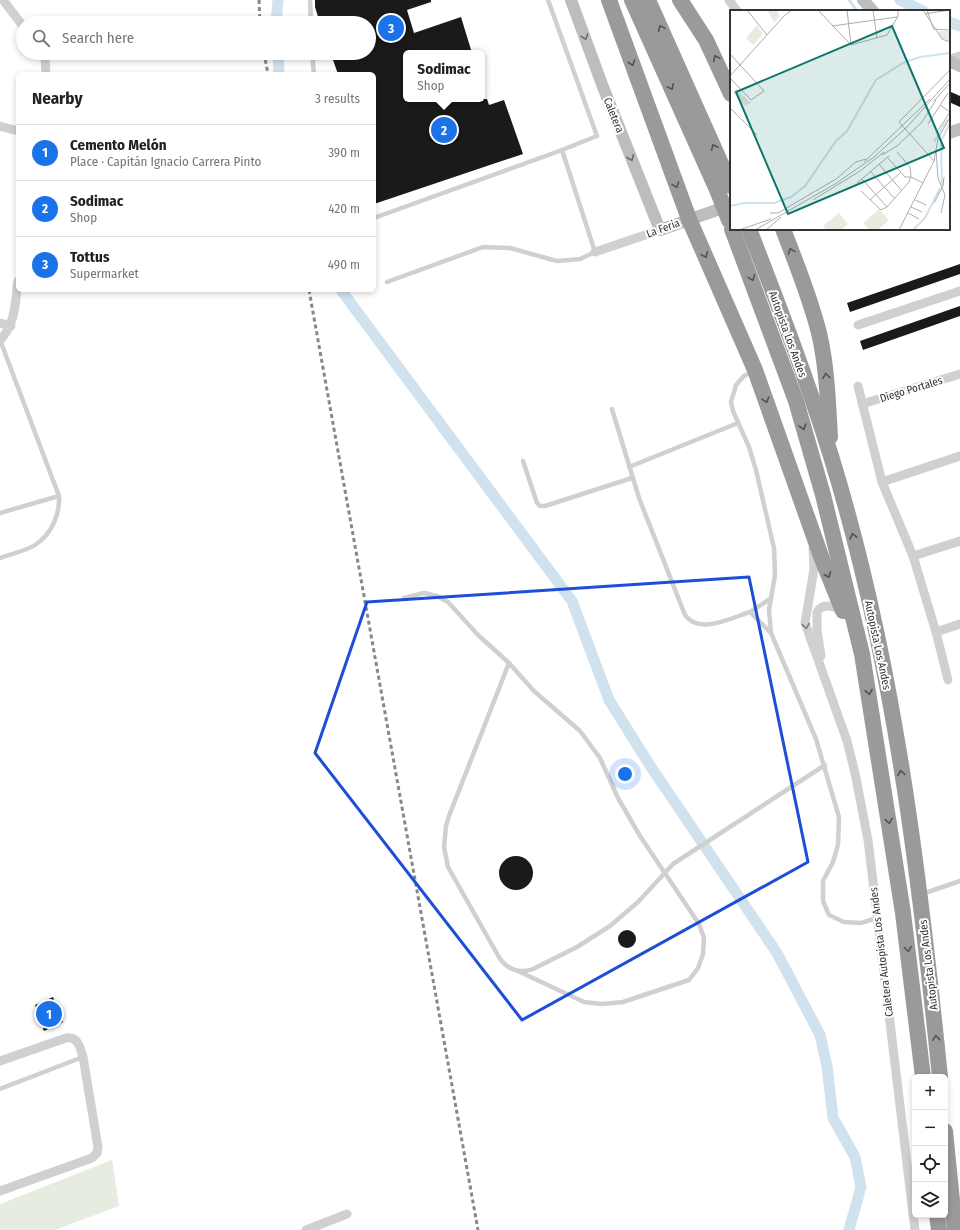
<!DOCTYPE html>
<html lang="en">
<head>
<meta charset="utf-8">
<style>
  :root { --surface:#fff; --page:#f2f2f2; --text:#222; --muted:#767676; --line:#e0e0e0; --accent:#1a73e8 }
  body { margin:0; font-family:"Fira Sans Condensed",sans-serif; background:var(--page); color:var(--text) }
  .controls { position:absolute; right:12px; bottom:12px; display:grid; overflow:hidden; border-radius:6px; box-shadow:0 2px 6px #0003 }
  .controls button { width:36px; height:36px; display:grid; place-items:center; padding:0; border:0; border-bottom:1px solid var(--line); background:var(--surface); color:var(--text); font:20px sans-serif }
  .you { position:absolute; left:625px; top:774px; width:14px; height:14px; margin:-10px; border:3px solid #fff; border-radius:50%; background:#1a73e8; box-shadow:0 0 0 6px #1a73e833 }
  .badge { display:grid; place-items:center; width:26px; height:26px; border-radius:50%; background:var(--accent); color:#fff; font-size:13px; font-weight:700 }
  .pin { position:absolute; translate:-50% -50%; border:2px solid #fff; box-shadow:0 1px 4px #0006 }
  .popup { position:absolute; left:403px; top:50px; width:82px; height:52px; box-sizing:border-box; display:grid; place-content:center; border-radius:6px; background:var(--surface); filter:drop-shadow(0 1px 3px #0005); font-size:13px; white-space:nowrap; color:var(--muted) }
  .popup b { font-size:15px; color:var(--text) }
  .popup::after { content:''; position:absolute; left:50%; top:100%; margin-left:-8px; border:8px solid transparent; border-top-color:var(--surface) }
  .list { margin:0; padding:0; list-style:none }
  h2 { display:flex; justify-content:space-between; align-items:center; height:52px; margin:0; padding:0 16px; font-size:17px }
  h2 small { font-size:13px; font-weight:400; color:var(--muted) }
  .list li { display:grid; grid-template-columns:26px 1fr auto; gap:12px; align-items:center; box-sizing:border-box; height:56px; padding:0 16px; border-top:1px solid var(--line) }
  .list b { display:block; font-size:15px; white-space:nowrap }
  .list p { margin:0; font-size:13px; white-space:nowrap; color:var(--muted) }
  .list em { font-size:13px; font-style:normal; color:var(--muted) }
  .icon { flex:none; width:22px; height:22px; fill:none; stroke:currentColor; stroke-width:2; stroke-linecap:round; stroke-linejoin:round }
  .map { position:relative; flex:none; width:960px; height:1230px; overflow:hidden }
  .search { position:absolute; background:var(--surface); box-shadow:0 2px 6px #0003; left:16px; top:16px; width:360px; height:44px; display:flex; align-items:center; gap:10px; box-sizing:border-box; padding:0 14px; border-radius:22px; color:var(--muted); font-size:15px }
  .panel { position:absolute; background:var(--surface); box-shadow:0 2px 6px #0003; left:16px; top:72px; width:360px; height:220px; border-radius:6px }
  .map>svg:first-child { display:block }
  .green { fill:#e6ecdf }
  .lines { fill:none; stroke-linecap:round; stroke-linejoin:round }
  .stream { stroke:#cfe2ee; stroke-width:3 }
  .canal { stroke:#cfe2ee; stroke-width:11 }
  .building { fill:#1a1a1a }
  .service { stroke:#d0d0d0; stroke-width:4.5 }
  .minor { stroke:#d0d0d0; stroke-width:9 }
  .secondary { stroke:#bdbdbd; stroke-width:12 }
  .motorway { stroke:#9a9a9a; stroke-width:16 }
  .rail { stroke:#888; stroke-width:3; stroke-dasharray:4 3; stroke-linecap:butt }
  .motorway-bridge { stroke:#9a9a9a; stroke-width:16 }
  .oneway { stroke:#525252 }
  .oneway2 { stroke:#6a6a6a }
  .oneway3 { stroke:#7a7a7a }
  .marked { fill:none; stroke:#1d4ed8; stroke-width:3; stroke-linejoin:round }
  .labels { text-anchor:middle; stroke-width:4; stroke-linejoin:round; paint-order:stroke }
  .street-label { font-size:11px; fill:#333; stroke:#fff }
  .inset-river { fill:none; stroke:#cfe2ee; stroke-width:2 }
  .inset-road { fill:none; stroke:#adadad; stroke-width:1 }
  .view { fill:#0f766e; fill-opacity:0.15; stroke:#0f766e; stroke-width:2 }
  .inset-edge { fill:none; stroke:#333; stroke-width:2 }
</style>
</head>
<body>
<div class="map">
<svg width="960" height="1230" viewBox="0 0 960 1230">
  <rect width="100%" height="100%" fill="#fff"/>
  <!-- green -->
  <polygon class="green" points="112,1160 119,1206 55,1230 0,1230 0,1204"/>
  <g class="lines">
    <!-- stream -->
    <polyline class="stream" points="849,0 857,11"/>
    <!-- canal -->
    <g class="canal">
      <polyline points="900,0 923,11"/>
      <polyline points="949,22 960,26"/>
      <polyline points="276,23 278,0"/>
      <polyline points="278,53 279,74"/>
      <polyline points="341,290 572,601 609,700 651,767 777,953 820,1035 827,1066 833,1118 855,1157 861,1187 849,1230"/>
    </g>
  </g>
  <!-- building -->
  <g class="building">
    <polygon points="315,0 431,0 431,2 407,10 414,33 461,17 472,53 406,53 406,99 487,99 489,105 504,100 523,154 374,204 374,74 338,74 333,60 356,53 369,53 369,23 320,23 315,7"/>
    <polygon points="951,92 960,96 960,107 949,102"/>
    <polygon points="960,264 960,274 850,312 847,303"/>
    <polygon points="960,306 960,316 863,350 860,341"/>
    <circle cx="516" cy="873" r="17"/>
    <circle cx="627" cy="939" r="9"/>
    <polygon points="53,997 63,1022 44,1031 35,1005"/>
  </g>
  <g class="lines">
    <!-- service -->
    <g class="service">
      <polyline points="310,0 311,23"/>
      <polyline points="548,0 597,136 562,150"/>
      <polyline points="312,53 314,74"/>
      <polyline points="374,218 562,150 595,252 580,259 557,261 510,248 483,247 387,282"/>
      <polyline points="753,371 744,376 736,385 731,402 733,411 749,447 756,470 774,548 775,575 769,610 771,633 816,739 839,817 838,845 833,862 823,881 823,901 829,915 844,922 861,923 877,918"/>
      <path d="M612 409 639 498 685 615C699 635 731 618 750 612"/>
      <polyline points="523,461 537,503 540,506 545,506 632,478"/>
      <polyline points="629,467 738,423"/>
      <polyline points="0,513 59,496"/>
      <path d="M0 558C11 554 26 551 35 545 52 534 60 514 59 496L0 340"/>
      <polyline points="404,598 424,593 437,596 448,602 478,635 509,663 534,691 580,731 600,758 618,798 640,836 699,924 704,938 703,954 698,968 689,980 623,1002 602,1004 584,1002 520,972"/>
      <polyline points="770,599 750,612 770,632"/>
      <path d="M509 663 449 816 446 826 444 847 448 867 500 959C509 970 520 974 533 969L577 947 610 926 638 902 673 864 825 765"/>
      <polyline points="922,894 960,881"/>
      <polyline points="0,1089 83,1057"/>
    </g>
    <!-- minor -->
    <g class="minor">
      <polyline points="3,0 23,26"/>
      <polyline points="729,0 737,11"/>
      <polyline points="42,53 45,58 46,74"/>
      <polyline points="951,62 954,58 960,56"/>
      <polyline points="0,126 18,131"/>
      <polyline points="595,252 660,230"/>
      <polyline points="0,323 11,326"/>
      <polyline points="858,325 960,291"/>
      <path d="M0 340C16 324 15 302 18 281"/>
      <polyline points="858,386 882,482 913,556 936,632 948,680"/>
      <polyline points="862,404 960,374"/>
      <polyline points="882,482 960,456"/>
      <polyline points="813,548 814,569 805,623 847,741 855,773 868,840 915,1230"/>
      <polyline points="913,556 960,541"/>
      <polyline points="936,632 960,624"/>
      <path d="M821 656 817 630V612C823 602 834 607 843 610"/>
      <path d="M0 1061 66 1038C78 1036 80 1047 83 1057L98 1147 97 1153 92 1158 0 1191"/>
      <polyline points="306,1230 347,1214"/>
    </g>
    <!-- secondary -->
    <g class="secondary">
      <polyline points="571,0 603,87 660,230 731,205"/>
      <polyline points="863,0 873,11"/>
      <polyline points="949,61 960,66"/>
      <polyline points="949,133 960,129"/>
    </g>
    <!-- motorway -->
    <g class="motorway">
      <polyline points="609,0 689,219 755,370 822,559 843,611"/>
      <polyline points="632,0 718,192"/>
      <polyline points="648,0 731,186"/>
      <polyline points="680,0 706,40 731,94"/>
      <polyline points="732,229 796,401 823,495 862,654 903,913 923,1077"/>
      <path d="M749 229C778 304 807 379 831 456 893 657 919 869 940 1077"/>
      <path d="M783 229C796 263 810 297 819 333 827 367 828 402 830 437"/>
      <polyline points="945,1131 955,1230"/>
      <polyline points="937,1215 939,1230"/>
    </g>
    <!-- rail -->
    <g class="rail">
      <polyline points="259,0 260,23"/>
      <polyline points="264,53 268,74"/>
      <polyline points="309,290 478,1230"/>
    </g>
    <!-- motorway-bridge -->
    <polyline class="motorway-bridge" points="718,192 729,220"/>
  </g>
  <!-- one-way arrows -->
  <defs><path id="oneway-chevron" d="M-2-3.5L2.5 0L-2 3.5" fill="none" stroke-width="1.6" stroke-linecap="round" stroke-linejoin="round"/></defs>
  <g class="oneway">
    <use href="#oneway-chevron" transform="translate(661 28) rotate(-114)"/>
    <use href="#oneway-chevron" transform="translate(716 58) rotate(-117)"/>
    <use href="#oneway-chevron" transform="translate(632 63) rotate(71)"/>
    <use href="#oneway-chevron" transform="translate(671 87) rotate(66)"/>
    <use href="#oneway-chevron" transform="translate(714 147) rotate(-114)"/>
    <use href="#oneway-chevron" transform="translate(676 185) rotate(70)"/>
    <use href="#oneway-chevron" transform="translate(791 251) rotate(-111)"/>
    <use href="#oneway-chevron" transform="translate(705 255) rotate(66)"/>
    <use href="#oneway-chevron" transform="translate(752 278) rotate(69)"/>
    <use href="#oneway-chevron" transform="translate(826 376) rotate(-98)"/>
    <use href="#oneway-chevron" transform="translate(766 400) rotate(71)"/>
    <use href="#oneway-chevron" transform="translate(803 427) rotate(74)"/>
    <use href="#oneway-chevron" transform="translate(853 536) rotate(-105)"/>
    <use href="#oneway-chevron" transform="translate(828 575) rotate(67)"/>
    <use href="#oneway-chevron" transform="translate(869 692) rotate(80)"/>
    <use href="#oneway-chevron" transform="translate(901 773) rotate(-99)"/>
    <use href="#oneway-chevron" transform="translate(889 821) rotate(81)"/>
    <use href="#oneway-chevron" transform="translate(908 949) rotate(82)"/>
    <use href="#oneway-chevron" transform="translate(936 1038) rotate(-96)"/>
  </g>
  <g class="oneway2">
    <use href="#oneway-chevron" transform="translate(585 37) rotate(70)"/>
    <use href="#oneway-chevron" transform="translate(631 158) rotate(68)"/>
  </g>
  <use class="oneway3" href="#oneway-chevron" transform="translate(806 626) rotate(81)"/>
  <!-- marked area -->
  <path class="marked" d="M749 577 808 862 522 1020 315 753 367 602Z"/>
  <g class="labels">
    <!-- street labels -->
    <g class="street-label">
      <text transform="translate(614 115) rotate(68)" y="4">Caletera</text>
      <text transform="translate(663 228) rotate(-20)" y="4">La Feria</text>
      <text transform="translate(788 334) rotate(70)" y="4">Autopista Los Andes</text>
      <text transform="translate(911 389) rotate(-17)" y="4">Diego Portales</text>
      <text transform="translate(878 645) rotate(78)" y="4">Autopista Los Andes</text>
      <text transform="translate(881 952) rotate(-97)" y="4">Caletera Autopista Los Andes</text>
      <text transform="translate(928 965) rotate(-97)" y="4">Autopista Los Andes</text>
    </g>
  </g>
  <!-- overview -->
  <g transform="translate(730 10)">
    <rect width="220" height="220" fill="#fff"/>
    <path d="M37 0H47L50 6 44 12ZM27 15 33 24 23 35 16 28ZM208 21H220V31L211 28ZM6 78 21 93 15 96 2 82ZM149 199 159 210 148 220H139L133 213ZM109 203 118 214 111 220H96L93 216Z" fill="#e6ecdf"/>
    <path class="inset-river" d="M204 132 217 110M212 175 211 131 220 113M0 196 14 193H44L61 187 75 176 106 131 117 121 146 70 173 53 190 47 220 43M183 220 195 208 210 178"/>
    <path class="inset-road" d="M17 0 37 25M88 0 121 35M117 0 121 35M143 0 147 28M193 0 212 29 220 32M197 0 203 18M195 4 219 0M102 16 167 7M203 19 220 20M121 35 157 25 168 6V0M0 44 34 81 21 90 0 68M0 66 54 6 62 0M204 91 220 73M210 95 220 102M0 98 27 125M198 114 218 83M207 122 220 102M206 140 208 168 215 185 211 203M152 145 167 136 192 112 206 90M157 147 175 167H181L193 173M204 151 169 112 220 60M134 152 200 89M149 154 171 180M141 162 164 188M132 169 157 197M127 173 159 146M131 181 151 200 157 197 179 172 181 166 180 157 167 142M83 190 130 161 154 142M140 190 170 163M185 190 196 195M204 193 213 176 214 167M181 197 192 202M40 203H48L106 169 126 152 136 149M178 203 189 209M9 220 41 209M25 220 105 174 144 147 177 117 220 69M36 220 51 207M169 220 204 151 208 129 220 107"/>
    <path class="view" d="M162 16 214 138 58 204 6 82Z"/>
    <rect width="220" height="220" class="inset-edge"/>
  </g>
</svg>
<div class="controls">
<button>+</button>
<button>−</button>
<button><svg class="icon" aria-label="locate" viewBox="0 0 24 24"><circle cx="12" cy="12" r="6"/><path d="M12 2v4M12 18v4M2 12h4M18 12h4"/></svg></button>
<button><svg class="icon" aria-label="layers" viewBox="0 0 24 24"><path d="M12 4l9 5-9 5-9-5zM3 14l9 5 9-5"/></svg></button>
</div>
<div class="you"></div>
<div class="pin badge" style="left:49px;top:1014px">1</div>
<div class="pin badge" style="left:444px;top:130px">2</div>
<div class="popup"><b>Sodimac</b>Shop</div>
<div class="pin badge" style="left:391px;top:28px">3</div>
<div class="search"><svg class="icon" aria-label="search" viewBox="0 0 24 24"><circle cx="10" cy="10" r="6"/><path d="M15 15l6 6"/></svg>Search here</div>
<section class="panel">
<h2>Nearby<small>3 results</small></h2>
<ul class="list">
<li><span class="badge">1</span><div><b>Cemento Melón</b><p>Place · Capitán Ignacio Carrera Pinto</p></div><em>390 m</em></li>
<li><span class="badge">2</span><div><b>Sodimac</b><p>Shop</p></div><em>420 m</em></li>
<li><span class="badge">3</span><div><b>Tottus</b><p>Supermarket</p></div><em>490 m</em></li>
</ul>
</section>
</div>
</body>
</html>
